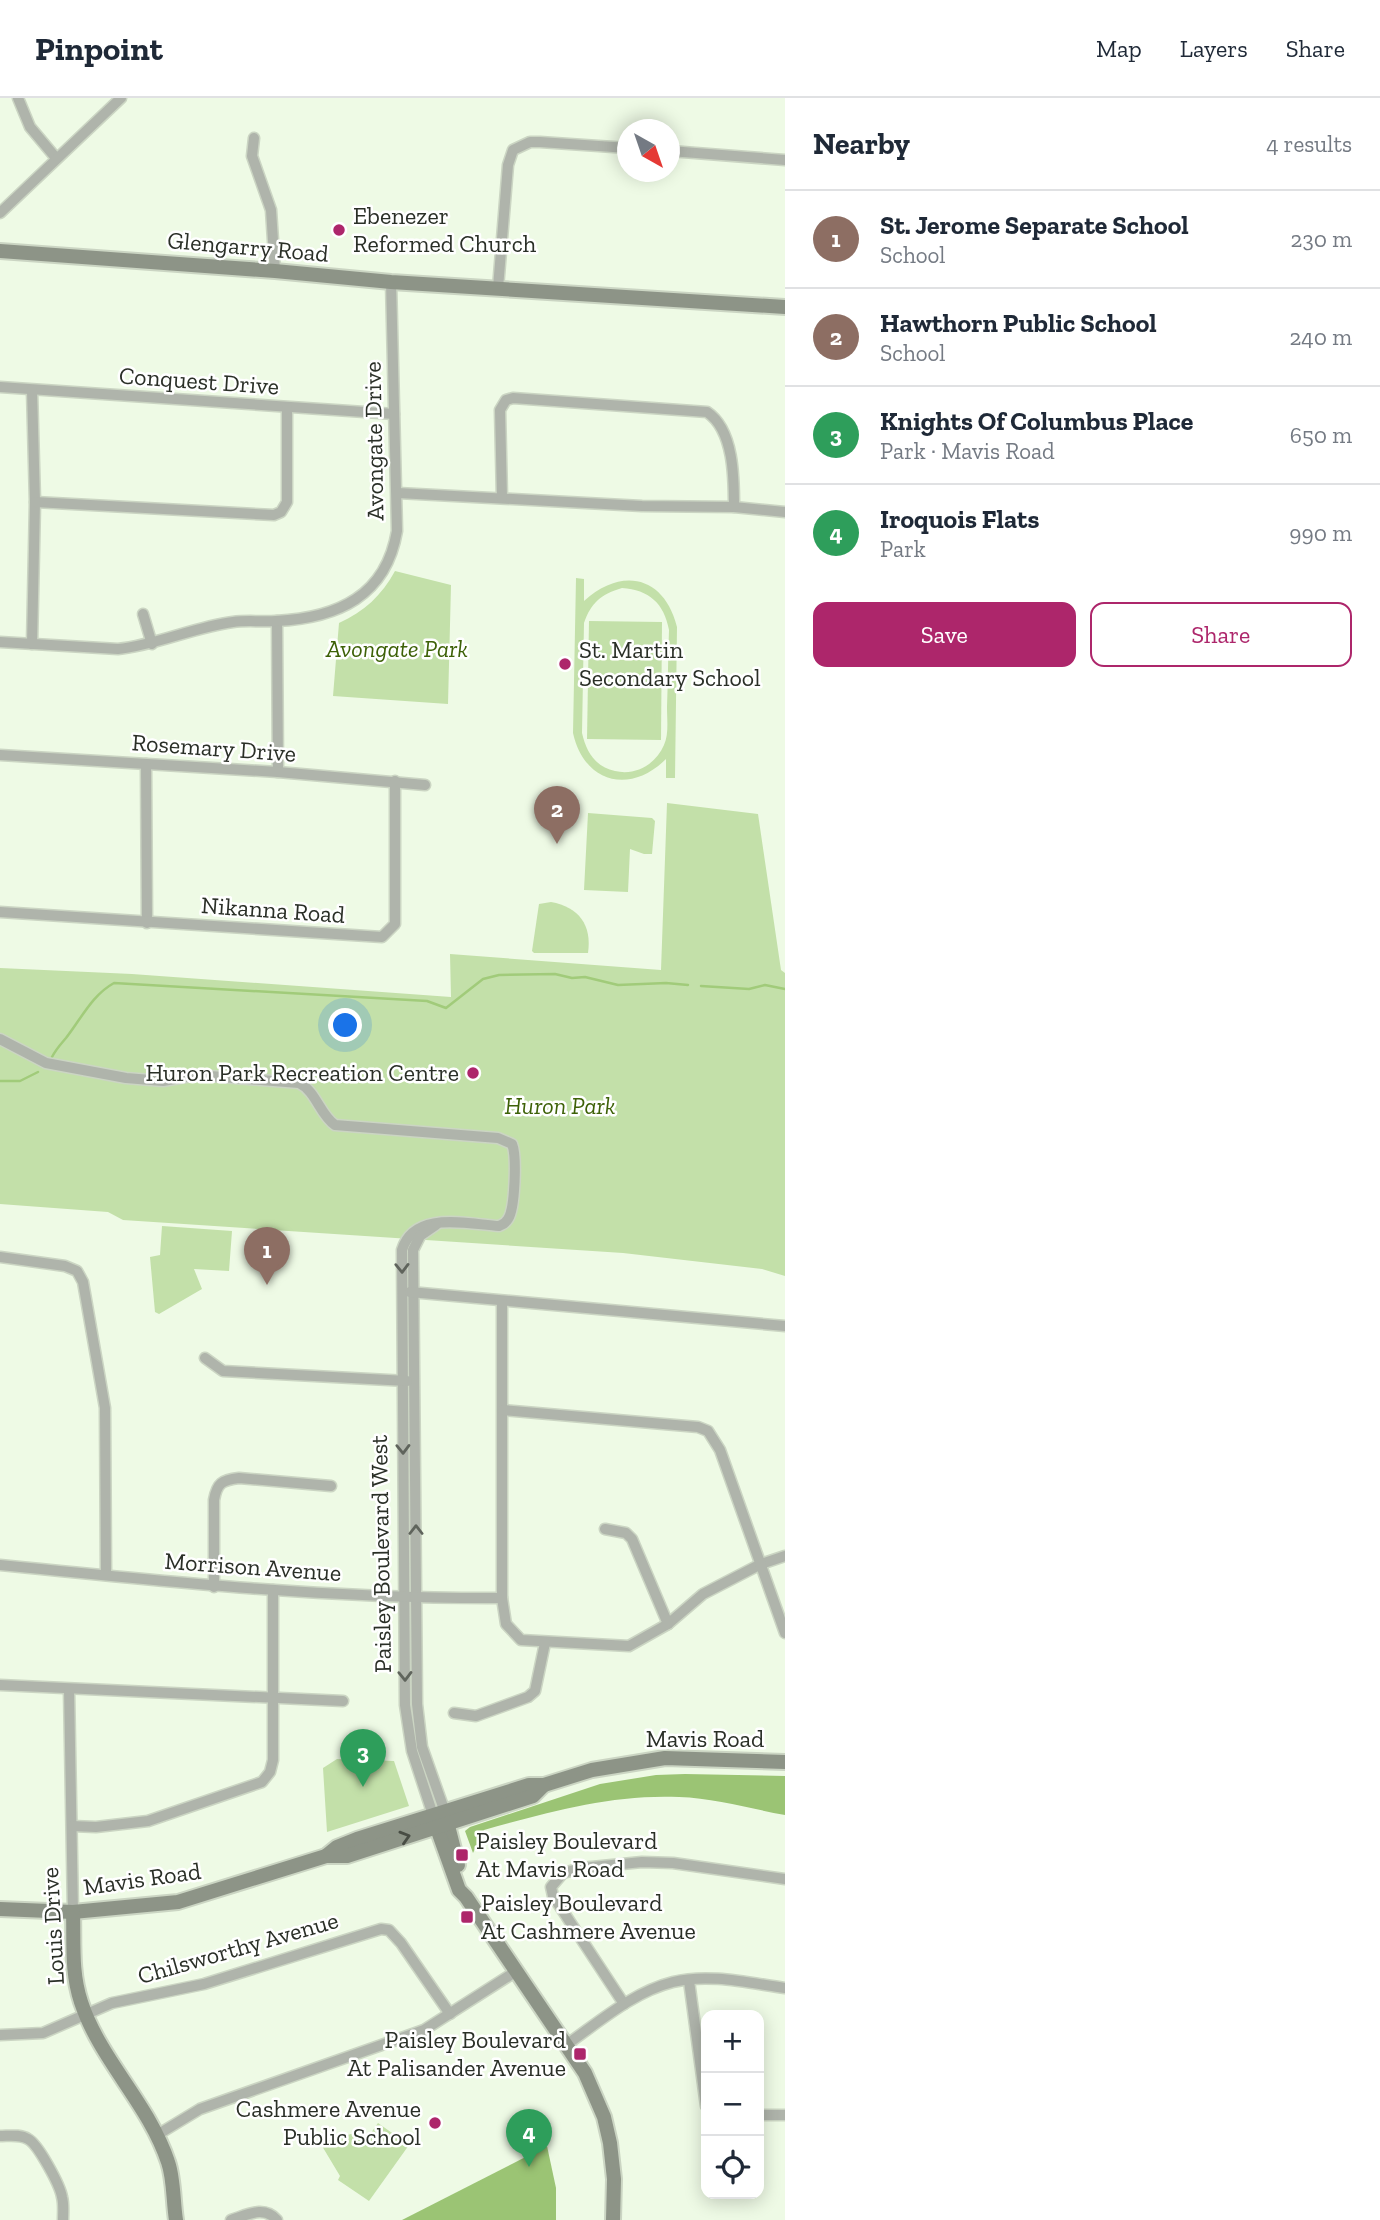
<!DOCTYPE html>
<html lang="en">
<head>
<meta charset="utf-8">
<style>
  :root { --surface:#fff; --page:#f2f2f3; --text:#1f2937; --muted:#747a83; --line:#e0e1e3; --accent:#ad266b }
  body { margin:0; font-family:"Zilla Slab",serif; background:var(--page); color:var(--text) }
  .controls { position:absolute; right:21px; bottom:21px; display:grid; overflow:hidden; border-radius:14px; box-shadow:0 4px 18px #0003 }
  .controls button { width:63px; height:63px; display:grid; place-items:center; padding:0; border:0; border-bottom:2px solid var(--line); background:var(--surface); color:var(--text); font:35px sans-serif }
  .compass { position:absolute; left:617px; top:21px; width:63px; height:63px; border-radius:50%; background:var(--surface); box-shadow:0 4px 18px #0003; rotate:140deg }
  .you { position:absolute; left:346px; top:928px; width:24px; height:24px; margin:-18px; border:5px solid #fff; border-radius:50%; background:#1a73e8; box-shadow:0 0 0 10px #1a73e833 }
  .badge { display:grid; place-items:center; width:46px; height:46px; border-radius:50%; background:var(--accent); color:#fff; font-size:23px; font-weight:700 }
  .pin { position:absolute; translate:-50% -58px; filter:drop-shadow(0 2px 4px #0008) }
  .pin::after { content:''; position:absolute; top:37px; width:24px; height:21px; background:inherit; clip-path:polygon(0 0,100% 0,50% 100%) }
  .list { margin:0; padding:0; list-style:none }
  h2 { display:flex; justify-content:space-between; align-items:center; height:91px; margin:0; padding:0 28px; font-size:30px }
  h2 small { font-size:23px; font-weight:400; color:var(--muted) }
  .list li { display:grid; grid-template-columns:46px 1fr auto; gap:21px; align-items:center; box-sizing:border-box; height:98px; padding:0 28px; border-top:2px solid var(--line) }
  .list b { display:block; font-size:26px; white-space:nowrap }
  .list p { margin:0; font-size:23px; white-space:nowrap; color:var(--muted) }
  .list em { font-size:23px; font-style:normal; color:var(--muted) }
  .actions { display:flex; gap:14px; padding:21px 28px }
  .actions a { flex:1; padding:16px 0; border:2px solid var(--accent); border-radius:14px; text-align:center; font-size:24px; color:var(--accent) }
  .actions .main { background:var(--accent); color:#fff }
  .icon { flex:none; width:38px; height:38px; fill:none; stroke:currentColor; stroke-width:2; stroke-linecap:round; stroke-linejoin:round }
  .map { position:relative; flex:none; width:785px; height:2122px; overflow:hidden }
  header { display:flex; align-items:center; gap:42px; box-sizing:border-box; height:98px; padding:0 35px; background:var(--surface); border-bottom:2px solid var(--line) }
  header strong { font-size:33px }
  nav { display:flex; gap:38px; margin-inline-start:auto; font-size:24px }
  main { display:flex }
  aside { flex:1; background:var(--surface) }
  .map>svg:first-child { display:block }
  .green { fill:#c3e0a9; fill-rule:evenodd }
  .forest { fill:#9bc474 }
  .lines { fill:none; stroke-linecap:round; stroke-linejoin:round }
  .stream { stroke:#a1cb7a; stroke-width:2.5 }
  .street-casing { stroke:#cbd5c3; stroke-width:13 }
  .secondary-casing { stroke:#cbd5c3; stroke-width:18 }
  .street { stroke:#afb4ab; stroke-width:10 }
  .secondary { stroke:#8d9487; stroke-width:14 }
  .oneway { stroke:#5f645c }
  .oneway2 { stroke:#484d44 }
  .poi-dot { fill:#ad266b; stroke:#fff; stroke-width:2.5 }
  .labels { text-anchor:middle; stroke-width:5; stroke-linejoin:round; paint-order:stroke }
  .poi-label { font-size:24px; fill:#2a2f27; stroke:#fff; text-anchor:start }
  .street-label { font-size:24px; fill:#2a2f27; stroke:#fff }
  .park-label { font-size:24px; font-style:italic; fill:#3d6107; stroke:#fff }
</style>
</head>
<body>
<header>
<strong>Pinpoint</strong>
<nav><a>Map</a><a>Layers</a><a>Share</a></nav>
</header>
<main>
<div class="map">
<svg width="785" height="2122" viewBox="0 0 785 2122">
  <rect width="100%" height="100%" fill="#eefae5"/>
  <!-- green -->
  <g class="green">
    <path d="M395 473 451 487 448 606 333 598 339 525C364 514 382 497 395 473Z"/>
    <path d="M576 480 584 481V503C621 469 664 477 677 529L675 680H666V661C630 697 584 685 573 635ZM622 490C649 492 664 505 669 532 668 558 668 583 667 609 667 621 669 636 664 647 656 666 636 678 615 673 595 669 586 653 582 635L584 525C591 505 601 496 622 490Z"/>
    <polygon points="589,523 662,524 661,642 587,641"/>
    <polygon points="667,705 758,716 781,872 785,875 785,1178 762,1171 623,1155 123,1122 108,1114 0,1106 0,870 132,876 451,899 450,856 661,872"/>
    <polygon points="588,715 652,720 655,723 652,756 644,756 630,751 628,794 584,792"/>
    <path d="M551 804C579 809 592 827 588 855H534L532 853 539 806Z"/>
    <polygon points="162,1128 232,1133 229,1173 194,1171 202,1191 159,1216 155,1214 150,1159 160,1157"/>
    <polygon points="337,1661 394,1663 409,1708 327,1734 323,1670"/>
    <polygon points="378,2025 409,2047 369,2103 338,2082 340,2078 322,2048 324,2044 361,2033 366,2042"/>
  </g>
  <!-- forest -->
  <g class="forest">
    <path d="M685 1676 785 1678V1717C751 1711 714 1700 679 1699 612 1696 549 1714 484 1732L473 1755 465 1733 470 1729 600 1686 656 1677Z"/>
    <polygon points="547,2048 556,2090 556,2122 402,2122"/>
  </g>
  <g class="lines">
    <!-- stream -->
    <g class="stream">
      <polyline points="701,888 749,891 765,887 785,891"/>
      <path d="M52 959C56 951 60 947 66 940 81 921 92 897 114 885L427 903 446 910 483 881 499 877 555 876 572 880 585 879 618 887 666 885 688 887"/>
      <polyline points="0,983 20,983 38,974"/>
    </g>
    <!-- street casing -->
    <g class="street-casing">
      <g id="street">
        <polyline points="18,0 30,29 56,60"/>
        <polyline points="254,40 252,58 271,112 275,173"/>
        <polyline points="670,53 785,62"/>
        <polyline points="0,115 121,0"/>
        <polyline points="498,190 508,67 513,52 530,44 540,44 628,50"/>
        <polyline points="0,289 394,316"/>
        <polyline points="32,292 35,404 32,546"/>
        <polyline points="398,395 642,408 734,409 785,414"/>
        <path d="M502 400 500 312 506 302 513 300 707 314C734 332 734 380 734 409"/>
        <polyline points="35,404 274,417 281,414 287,404 287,310"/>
        <polyline points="143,516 152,546"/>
        <polyline points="277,523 278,674"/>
        <path d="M0 544 118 551C157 547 194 529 233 524 247 522 262 524 276 523 338 520 386 498 397 433L391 184"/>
        <polyline points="0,657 278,674 425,687"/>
        <polyline points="146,666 147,825"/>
        <polyline points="0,814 382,839 395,826 395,683"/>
        <path d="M0 941 46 965 126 980 163 983 197 977 299 985C316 993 320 1017 335 1027L498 1040 512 1046C517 1058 515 1111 508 1121 505 1126 503 1126 499 1128 467 1126 414 1112 402 1152L405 1607 412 1653 433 1717"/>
        <polyline points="436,1127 420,1138 413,1152 417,1606 422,1649 445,1714"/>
        <polyline points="0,1159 65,1168 77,1173 83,1184 105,1310 106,1477"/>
        <polyline points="410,1194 785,1228"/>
        <polyline points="502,1203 502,1500 506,1526 521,1542 629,1548 668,1526 703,1496 761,1466 785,1458"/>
        <polyline points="205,1260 223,1273 407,1283"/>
        <polyline points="503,1312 698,1329 708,1333 720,1352 785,1535"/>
        <polyline points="605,1431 626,1435 632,1441 668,1526"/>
        <path d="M0 1467C167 1484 334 1501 502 1500"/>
        <path d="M214 1489V1402C217 1385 222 1382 239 1380L331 1388"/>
        <polyline points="0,1587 343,1603"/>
        <polyline points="69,1591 73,1814"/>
        <polyline points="454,1615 476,1618 528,1599 535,1593 545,1545"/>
        <polyline points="72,1728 96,1729 148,1723 262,1684 270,1674 273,1662 273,1492"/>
        <polyline points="689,1883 706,2008"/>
        <polyline points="624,1906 553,1798 551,1789 563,1775 582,1770 642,1764 673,1765 785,1781"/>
        <polyline points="0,1937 43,1935 112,1905 204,1886 381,1831 389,1832 401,1845 450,1916"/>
        <path d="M566 1947C599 1924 633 1894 673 1884 709 1875 749 1885 785 1890"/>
        <polyline points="759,2017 785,2017"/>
        <polyline points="157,2037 200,2011 424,1932 515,1874"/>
        <path d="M0 2038C9 2038 20 2036 28 2041 38 2046 60 2087 62 2099 64 2106 63 2115 63 2122"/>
        <path d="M231 2122C247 2117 264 2107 277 2122"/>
      </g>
    </g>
    <!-- secondary casing -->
    <g class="secondary-casing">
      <g id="secondary">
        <polyline points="0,153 275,173 391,184 785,209"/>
        <polyline points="446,1720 458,1767"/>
        <polyline points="434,1722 459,1792 466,1799 585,1975 604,2019 610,2045 614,2081 613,2122"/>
        <polyline points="326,1758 337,1749 357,1741 529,1687 544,1687 592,1672 665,1660 785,1664"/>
        <polyline points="0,1811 73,1814 178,1804 326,1758 347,1758 533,1698 544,1687"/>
        <path d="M73 1814C74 1844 71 1874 81 1904 100 1962 149 2006 168 2064 174 2081 173 2103 176 2122"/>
      </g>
    </g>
    <!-- street -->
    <use href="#street" class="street"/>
    <!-- secondary -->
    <use href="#secondary" class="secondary"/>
  </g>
  <!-- one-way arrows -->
  <defs><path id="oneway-chevron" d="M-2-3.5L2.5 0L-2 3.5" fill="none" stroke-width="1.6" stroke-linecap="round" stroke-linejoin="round" transform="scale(1.75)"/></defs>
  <g class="oneway">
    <use href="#oneway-chevron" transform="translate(402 1170) rotate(89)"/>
    <use href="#oneway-chevron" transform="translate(403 1351) rotate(89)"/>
    <use href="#oneway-chevron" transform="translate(416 1432) rotate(-90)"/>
    <use href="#oneway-chevron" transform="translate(405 1578) rotate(89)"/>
  </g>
  <use class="oneway2" href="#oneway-chevron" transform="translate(405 1739) rotate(-17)"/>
  <!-- markers -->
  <g class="poi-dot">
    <circle cx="339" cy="132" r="7"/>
    <circle cx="565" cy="566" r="7"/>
    <circle cx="473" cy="975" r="7"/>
    <rect x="455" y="1750" width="14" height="14" rx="3.5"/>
    <rect x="460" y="1812" width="14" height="14" rx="3.5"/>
    <rect x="573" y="1949" width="14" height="14" rx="3.5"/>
    <circle cx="435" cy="2025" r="7"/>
  </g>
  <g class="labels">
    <!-- poi labels -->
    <g class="poi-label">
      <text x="353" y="126">Ebenezer<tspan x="353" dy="28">Reformed Church</tspan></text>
      <text x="579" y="560">St. Martin<tspan x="579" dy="28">Secondary School</tspan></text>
      <text x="459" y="983" text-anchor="end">Huron Park Recreation Centre</text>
      <text x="476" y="1751">Paisley Boulevard<tspan x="476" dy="28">At Mavis Road</tspan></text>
      <text x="481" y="1813">Paisley Boulevard<tspan x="481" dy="28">At Cashmere Avenue</tspan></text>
      <text x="566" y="1950" text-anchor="end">Paisley Boulevard<tspan x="566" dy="28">At Palisander Avenue</tspan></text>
      <text x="421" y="2019" text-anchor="end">Cashmere Avenue<tspan x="421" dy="28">Public School</tspan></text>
    </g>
    <!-- street labels -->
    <g class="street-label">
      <text transform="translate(248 149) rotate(5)" y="8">Glengarry Road</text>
      <text transform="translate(199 283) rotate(4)" y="8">Conquest Drive</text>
      <text transform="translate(374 343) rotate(-91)" y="8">Avongate Drive</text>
      <text transform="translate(214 650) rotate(4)" y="8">Rosemary Drive</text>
      <text transform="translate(273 812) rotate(4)" y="8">Nikanna Road</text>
      <text transform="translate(381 1456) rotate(-91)" y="8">Paisley Boulevard West</text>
      <text transform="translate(253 1469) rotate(4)" y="8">Morrison Avenue</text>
      <text x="705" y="1649">Mavis Road</text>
      <text transform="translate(142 1781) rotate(-8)" y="8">Mavis Road</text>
      <text transform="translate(53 1828) rotate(-93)" y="8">Louis Drive</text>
      <text transform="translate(238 1850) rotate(-16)" y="8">Chilsworthy Avenue</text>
    </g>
    <!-- park labels -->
    <g class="park-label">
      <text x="397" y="559">Avongate Park</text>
      <text x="560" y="1016">Huron Park</text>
    </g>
  </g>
</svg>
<div class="controls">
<button>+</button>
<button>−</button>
<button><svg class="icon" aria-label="locate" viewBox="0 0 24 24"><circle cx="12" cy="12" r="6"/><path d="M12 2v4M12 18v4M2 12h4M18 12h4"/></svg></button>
</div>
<svg class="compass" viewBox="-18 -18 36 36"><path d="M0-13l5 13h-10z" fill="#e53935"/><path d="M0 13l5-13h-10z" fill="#747a83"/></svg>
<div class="you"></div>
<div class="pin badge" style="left:267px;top:1187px;background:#8d6e63">1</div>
<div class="pin badge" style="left:557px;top:746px;background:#8d6e63">2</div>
<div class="pin badge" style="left:363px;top:1689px;background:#2e9e5b">3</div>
<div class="pin badge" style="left:529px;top:2069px;background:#2e9e5b">4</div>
</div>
<aside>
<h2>Nearby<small>4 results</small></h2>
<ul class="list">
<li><span class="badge" style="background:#8d6e63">1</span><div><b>St. Jerome Separate School</b><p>School</p></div><em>230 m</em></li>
<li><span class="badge" style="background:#8d6e63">2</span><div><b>Hawthorn Public School</b><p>School</p></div><em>240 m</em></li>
<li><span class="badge" style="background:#2e9e5b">3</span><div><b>Knights Of Columbus Place</b><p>Park · Mavis Road</p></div><em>650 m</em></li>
<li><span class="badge" style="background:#2e9e5b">4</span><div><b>Iroquois Flats</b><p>Park</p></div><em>990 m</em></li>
</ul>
<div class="actions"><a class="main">Save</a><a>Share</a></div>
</aside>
</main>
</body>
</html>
